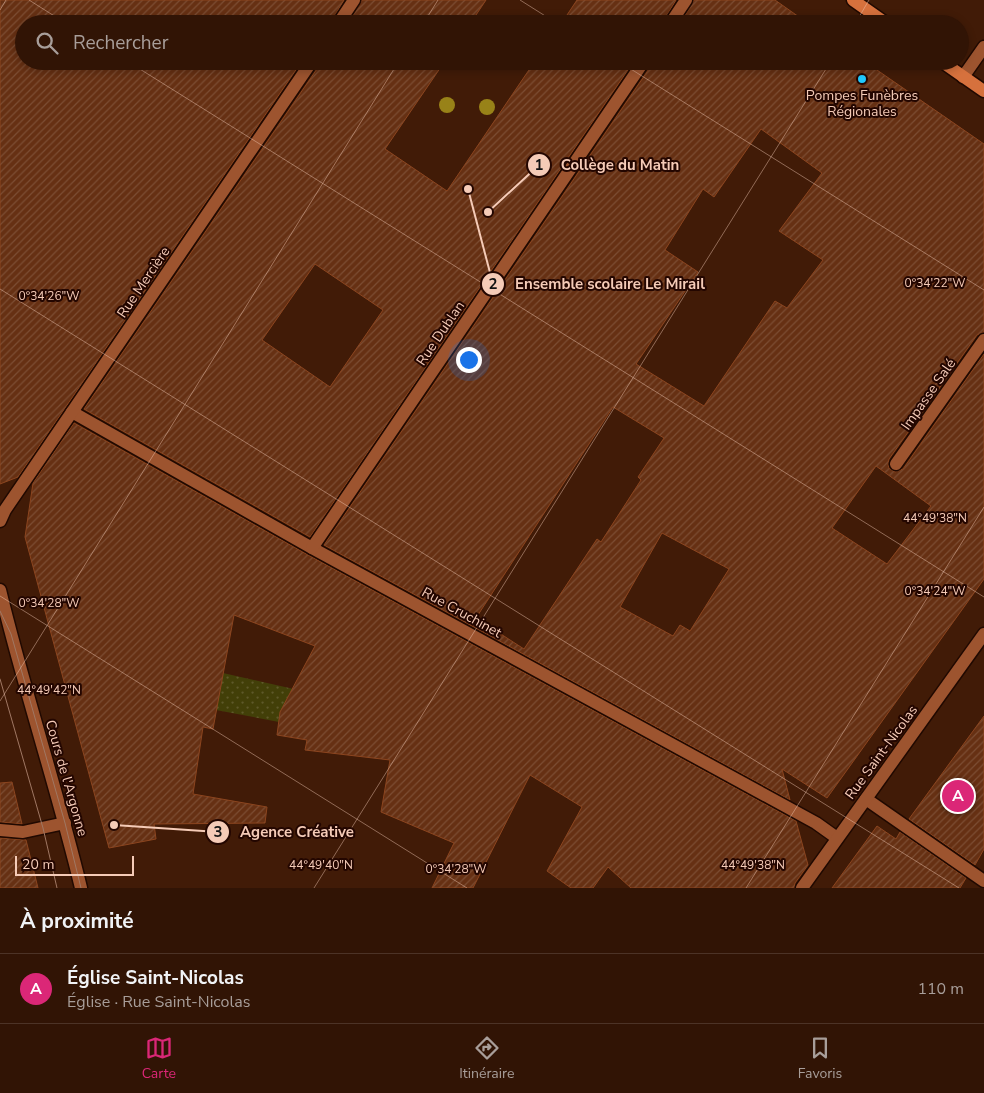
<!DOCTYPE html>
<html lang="fr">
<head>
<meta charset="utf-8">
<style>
  :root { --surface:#311405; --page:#391d0f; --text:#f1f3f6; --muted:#a89e9a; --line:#4c3327; --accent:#db2777 }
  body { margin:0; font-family:"Nunito Sans",sans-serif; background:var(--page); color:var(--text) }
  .scale { position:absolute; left:15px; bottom:12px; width:119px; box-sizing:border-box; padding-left:5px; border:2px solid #f5cbb7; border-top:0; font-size:14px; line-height:18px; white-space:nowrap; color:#f5cbb7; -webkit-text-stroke:4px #230600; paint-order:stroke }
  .you { position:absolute; left:468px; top:359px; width:18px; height:18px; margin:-12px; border:4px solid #fff; border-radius:50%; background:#1a73e8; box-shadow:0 0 0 8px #1a73e833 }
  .badge { display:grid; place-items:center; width:32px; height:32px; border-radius:50%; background:var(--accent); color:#fff; font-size:16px; font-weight:700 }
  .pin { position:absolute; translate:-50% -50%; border:2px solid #fff; box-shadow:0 1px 5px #0006 }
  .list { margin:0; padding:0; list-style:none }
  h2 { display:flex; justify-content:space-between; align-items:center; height:65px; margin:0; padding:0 20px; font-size:21px }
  h2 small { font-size:16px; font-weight:400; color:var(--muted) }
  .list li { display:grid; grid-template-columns:32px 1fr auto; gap:15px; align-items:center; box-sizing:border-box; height:70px; padding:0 20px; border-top:1px solid var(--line) }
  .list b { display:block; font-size:19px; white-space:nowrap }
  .list p { margin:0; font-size:16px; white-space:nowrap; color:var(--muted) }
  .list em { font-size:16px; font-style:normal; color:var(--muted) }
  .icon { flex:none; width:28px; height:28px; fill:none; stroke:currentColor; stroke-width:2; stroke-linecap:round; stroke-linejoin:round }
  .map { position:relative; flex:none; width:984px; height:888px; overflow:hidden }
  .search { position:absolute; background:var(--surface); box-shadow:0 2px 8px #0003; left:15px; right:15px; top:15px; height:55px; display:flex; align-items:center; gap:12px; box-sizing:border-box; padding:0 18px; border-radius:28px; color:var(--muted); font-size:19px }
  .sheet { height:135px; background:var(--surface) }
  nav { display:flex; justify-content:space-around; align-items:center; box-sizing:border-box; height:70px; border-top:1px solid var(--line); background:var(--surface); font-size:14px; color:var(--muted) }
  nav a { display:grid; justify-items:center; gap:2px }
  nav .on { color:var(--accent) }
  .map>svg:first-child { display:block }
  .garden { fill:url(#garden-dots) }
  .building { fill:url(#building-hatch); stroke:#8c451f; fill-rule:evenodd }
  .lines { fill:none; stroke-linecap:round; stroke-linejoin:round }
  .minor-casing { stroke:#200901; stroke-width:15 }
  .major-casing { stroke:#200901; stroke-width:15 }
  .minor { stroke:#9d542f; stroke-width:12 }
  .major { stroke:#d6713d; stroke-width:12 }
  .tram { stroke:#a07864; stroke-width:1 }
  .tree { fill:#988218 }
  .ticks { fill:none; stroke:#f5cbb7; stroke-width:1; stroke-opacity:0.45 }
  .poi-dot { fill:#21c9fd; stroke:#230600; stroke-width:2 }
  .labels { text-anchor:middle; stroke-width:4; stroke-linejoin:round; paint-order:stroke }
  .poi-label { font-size:14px; fill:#f5cbb7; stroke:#230600 }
  .street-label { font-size:14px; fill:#f5cbb7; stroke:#230600 }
  .ticks-label { font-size:12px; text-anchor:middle; fill:#f5cbb7; stroke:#230600; stroke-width:4; stroke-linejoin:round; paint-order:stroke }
  .leader { fill:none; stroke:#f5cbb7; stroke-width:2 }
  .callout-dot { fill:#f5cbb7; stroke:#230600; stroke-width:2 }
  .mark-label { font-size:15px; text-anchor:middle; font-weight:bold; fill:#111 }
  .callout-label { font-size:15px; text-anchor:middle; font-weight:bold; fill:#f5cbb7; stroke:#230600; stroke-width:4; stroke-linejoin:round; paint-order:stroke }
</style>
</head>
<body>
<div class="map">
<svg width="984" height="888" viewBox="0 0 984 888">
  <defs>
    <pattern id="garden-dots" width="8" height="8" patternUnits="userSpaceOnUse" patternTransform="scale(1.25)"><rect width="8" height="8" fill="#423f08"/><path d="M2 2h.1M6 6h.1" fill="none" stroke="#5e592a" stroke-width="1.8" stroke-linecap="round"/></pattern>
    <pattern id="building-hatch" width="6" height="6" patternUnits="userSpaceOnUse" patternTransform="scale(1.25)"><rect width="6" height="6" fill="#663013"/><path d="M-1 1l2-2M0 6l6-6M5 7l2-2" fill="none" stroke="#7c4d33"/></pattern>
  </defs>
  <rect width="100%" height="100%" fill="#411b07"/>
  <!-- garden -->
  <polygon class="garden" points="223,673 351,702 316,716 281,709 279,722 216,710"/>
  <!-- building -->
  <g class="building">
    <polygon points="0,0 344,0 330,24 24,24 24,61 302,61 18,477 0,484"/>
    <polygon points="362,0 486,0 470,24 348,24"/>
    <polygon points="577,0 676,0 662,24 561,24"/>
    <polygon points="694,0 775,0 809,24 680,24"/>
    <path d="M320 61H445L385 149 447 191 535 61H634L310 537 84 409 319 66ZM315 264 383 310 330 387 262 340Z"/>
    <path d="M652 61H864L984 144V332L977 335 889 459 888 464 889 468 895 472 903 469 984 354V579L827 798 782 769 790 800 324 545 651 66ZM761 129 822 173 779 231 823 260 787 308 775 301 704 406 636 364 698 272 665 250 703 189 714 197ZM613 407 664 438 638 477 641 480 601 542 597 539 524 649 476 618ZM876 466 931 506 887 564 832 528ZM662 533 729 569 690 631 680 625 673 636 620 607Z"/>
    <polygon points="74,423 308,555 796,821 808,865 795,883 794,888 631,888 608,867 593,888 571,888 547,871 582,807 530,775 473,888 432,888 454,843 381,812 390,760 305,750 307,740 277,735 280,712 315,646 234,615 213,729 203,727 193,794 267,807 265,823 154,824 156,839 109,848 25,537 33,483"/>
    <polygon points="984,716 984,849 975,865 909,819"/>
    <polygon points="12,782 22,824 0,822 0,783"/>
    <polygon points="877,826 896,839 900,832 966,878 960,888 832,888"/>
    <polygon points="0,838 26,840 38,888 0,888"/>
  </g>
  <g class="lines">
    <!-- minor casing -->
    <g class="minor-casing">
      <g id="minor">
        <polyline points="338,24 354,0"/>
        <polyline points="670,24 686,0"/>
        <polyline points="963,77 984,47"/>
        <polyline points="72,412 312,548 816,823 837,838"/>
        <polyline points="896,464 984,340"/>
        <polyline points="0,521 5,510 312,61"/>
        <polyline points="312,548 644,61"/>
        <path d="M0 590C24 690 57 788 81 888"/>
        <polyline points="866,799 984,881"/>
        <polyline points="0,830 23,832 65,823"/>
        <polyline points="802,888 984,634"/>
      </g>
    </g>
    <!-- major casing -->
    <g class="major-casing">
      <g id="major">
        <polyline points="853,0 887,24"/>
        <polyline points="941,61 984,91"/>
      </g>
    </g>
    <!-- minor -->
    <use href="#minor" class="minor"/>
    <!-- major -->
    <use href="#major" class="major"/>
    <!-- tram -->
    <g class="tram">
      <polyline points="0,611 11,634 65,823 81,888"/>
      <polyline points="0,679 43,828 57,888"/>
    </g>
  </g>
  <!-- trees -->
  <g class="tree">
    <circle cx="447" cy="105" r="8"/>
    <circle cx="487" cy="107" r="8"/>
  </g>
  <!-- ticks -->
  <path class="ticks" d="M29 0 67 24M520 0 558 24M0 10 6 0M423 24 438 0M855 24 869 0M127 61 984 597M618 61 984 290M0 289 959 888M0 596 467 888M0 701 399 61M314 888 831 61M746 888 984 507"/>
  <!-- markers -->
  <circle class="poi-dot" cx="862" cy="79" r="5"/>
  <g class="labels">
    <!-- poi labels -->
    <g class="poi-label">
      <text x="862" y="100">Pompes Funèbres<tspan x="862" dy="16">Régionales</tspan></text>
    </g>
    <!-- street labels -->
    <g class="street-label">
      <text transform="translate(143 282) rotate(-56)" y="5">Rue Mercière</text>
      <text transform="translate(440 333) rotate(-56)" y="5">Rue Dublan</text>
      <text transform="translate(928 394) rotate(-55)" y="5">Impasse Salé</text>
      <text transform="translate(462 612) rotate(29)" y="5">Rue Cruchinet</text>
      <text transform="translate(881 752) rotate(-54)" y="5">Rue Saint-Nicolas</text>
      <text transform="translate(67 778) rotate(74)" y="5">Cours de l'Argonne</text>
    </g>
  </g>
  <g class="ticks-label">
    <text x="935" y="287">0°34'22"W</text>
    <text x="49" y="300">0°34'26"W</text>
    <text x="935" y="522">44°49'38"N</text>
    <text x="935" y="595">0°34'24"W</text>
    <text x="49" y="607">0°34'28"W</text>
    <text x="49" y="694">44°49'42"N</text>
    <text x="321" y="869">44°49'40"N</text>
    <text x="753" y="869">44°49'38"N</text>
    <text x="456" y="873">0°34'28"W</text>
  </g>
  <!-- callouts -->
  <path class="leader" d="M488 212L539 165M468 189L493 284M114 825L218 832"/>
  <g class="callout-dot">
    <circle cx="488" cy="212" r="5"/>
    <circle cx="468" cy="189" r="5"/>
    <circle cx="114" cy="825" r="5"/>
    <circle cx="539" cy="165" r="12"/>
    <circle cx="493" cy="284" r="12"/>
    <circle cx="218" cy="832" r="12"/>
  </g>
  <g class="mark-label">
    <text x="539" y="170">1</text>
    <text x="493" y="289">2</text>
    <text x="218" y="837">3</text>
  </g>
  <g class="callout-label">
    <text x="620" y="170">Collège du Matin</text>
    <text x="610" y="289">Ensemble scolaire Le Mirail</text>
    <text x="297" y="837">Agence Créative</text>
  </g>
</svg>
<div class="scale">20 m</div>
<div class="you"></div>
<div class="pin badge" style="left:958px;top:796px">A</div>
<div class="search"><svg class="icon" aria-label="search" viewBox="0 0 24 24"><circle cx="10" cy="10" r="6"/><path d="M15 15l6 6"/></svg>Rechercher</div>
</div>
<section class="sheet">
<h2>À proximité<small></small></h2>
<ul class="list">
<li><span class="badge">A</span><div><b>Église Saint-Nicolas</b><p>Église · Rue Saint-Nicolas</p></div><em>110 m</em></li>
</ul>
</section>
<nav>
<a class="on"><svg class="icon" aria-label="map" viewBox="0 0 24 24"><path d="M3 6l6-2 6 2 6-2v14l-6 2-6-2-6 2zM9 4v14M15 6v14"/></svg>Carte</a>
<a><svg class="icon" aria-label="directions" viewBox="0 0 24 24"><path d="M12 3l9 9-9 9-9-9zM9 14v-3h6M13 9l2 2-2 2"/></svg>Itinéraire</a>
<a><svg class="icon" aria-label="saved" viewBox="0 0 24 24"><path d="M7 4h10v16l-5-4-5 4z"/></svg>Favoris</a>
</nav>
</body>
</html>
